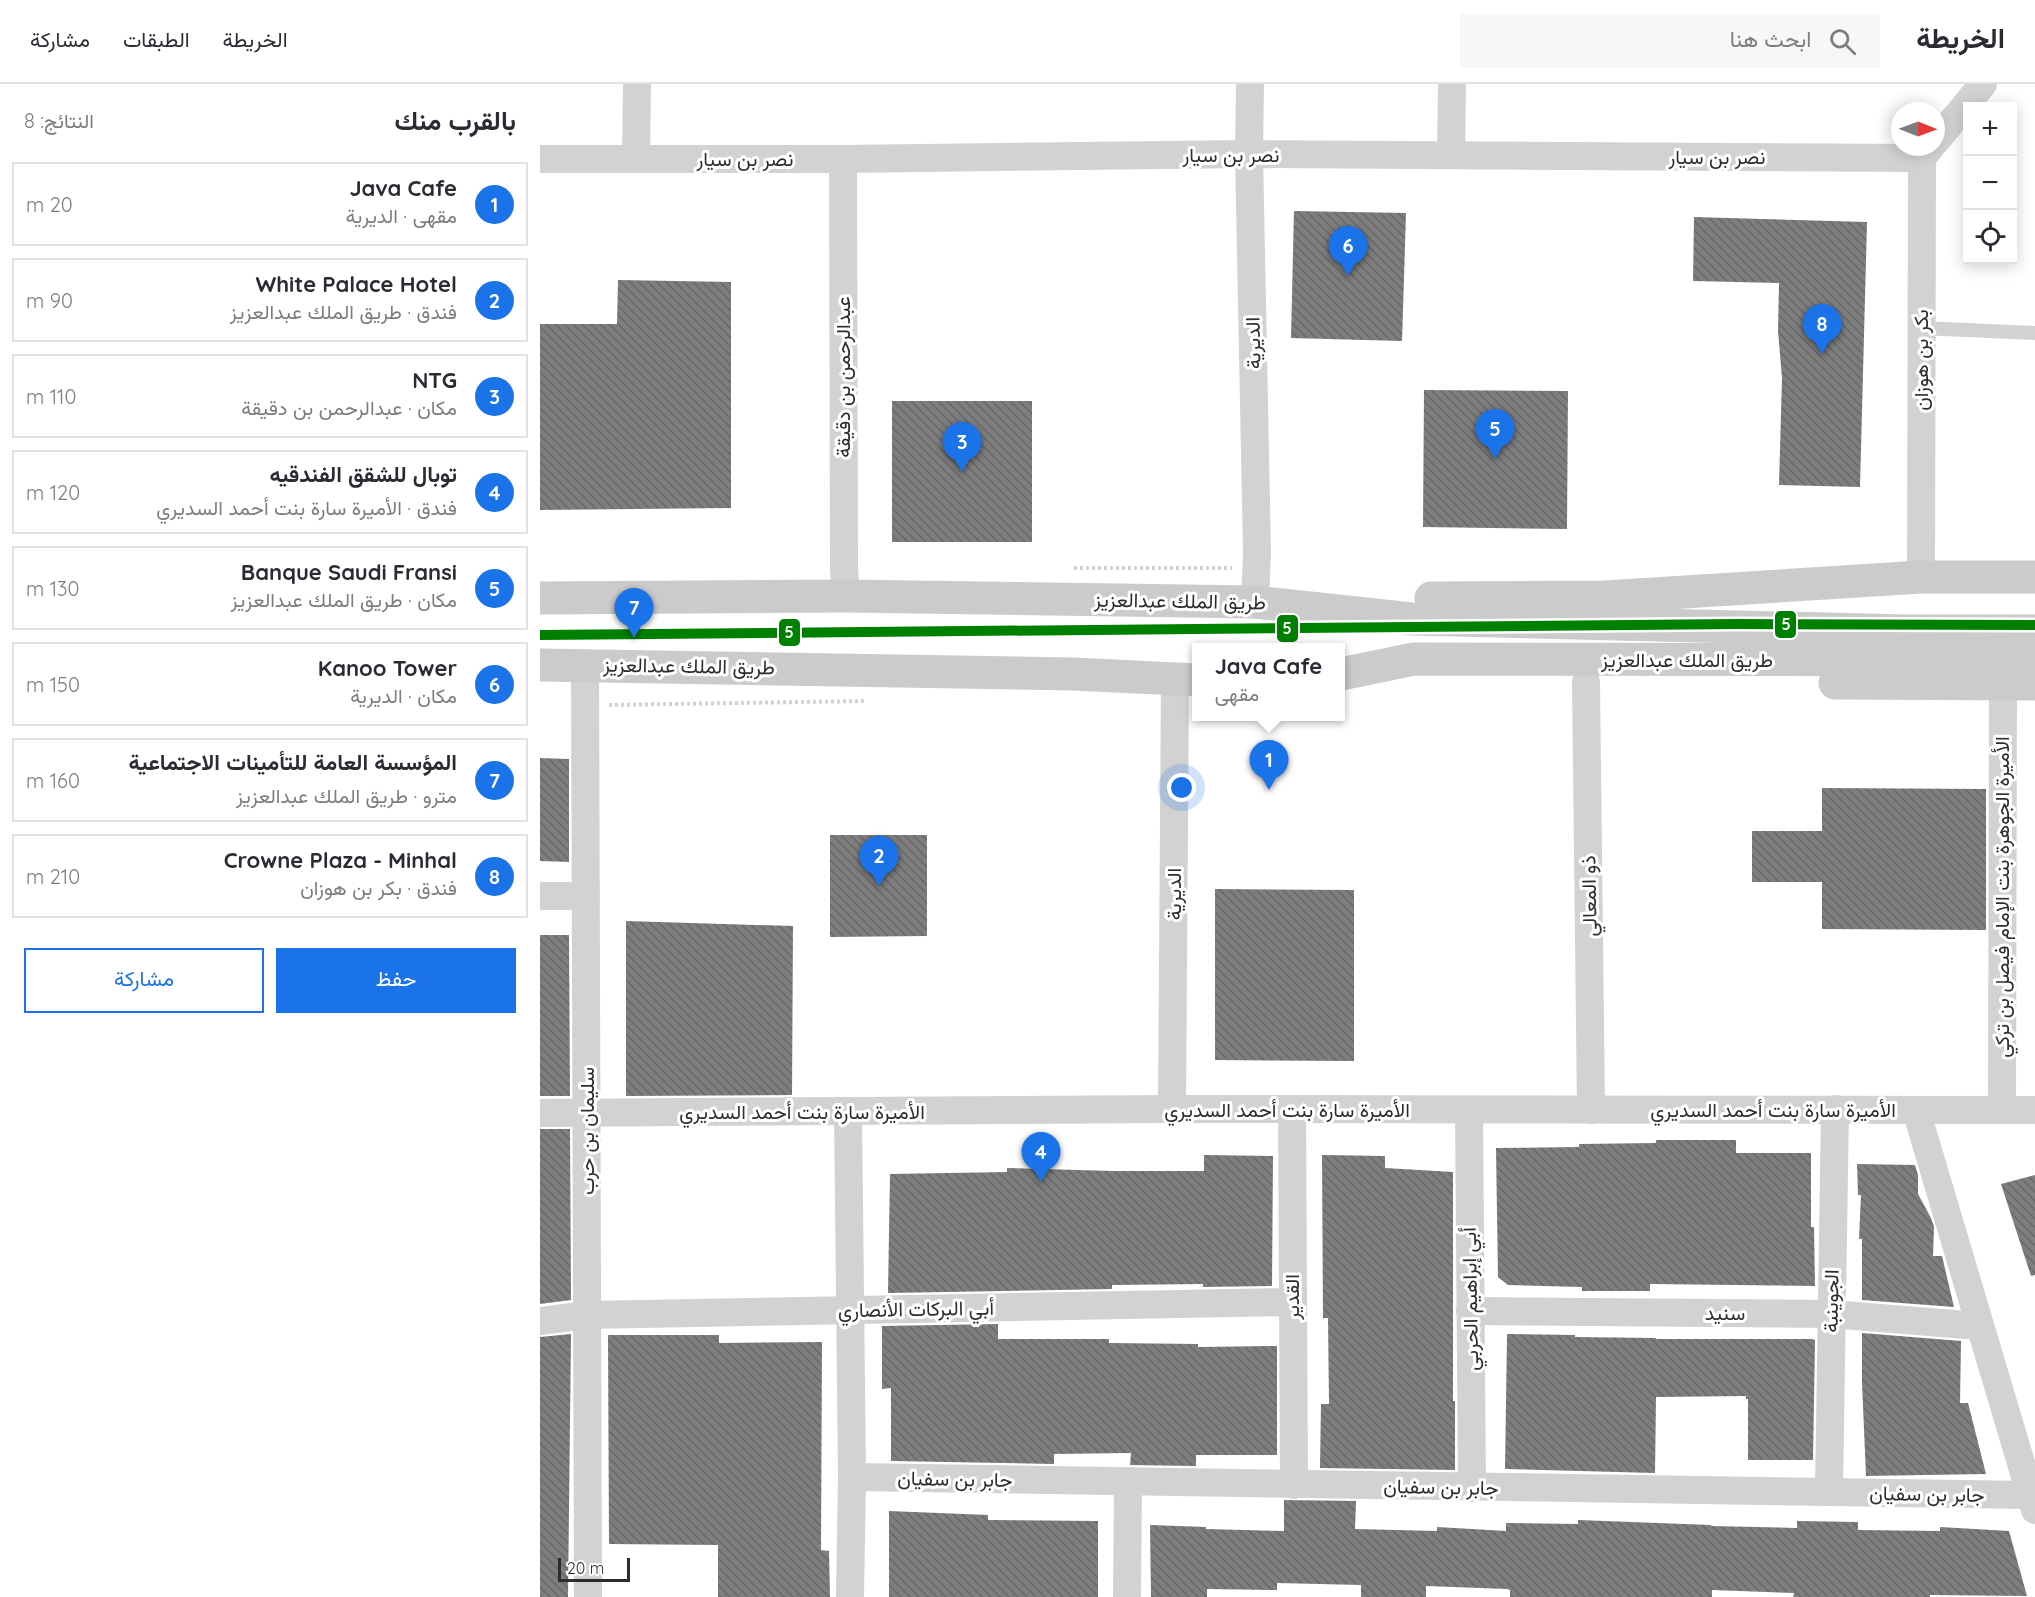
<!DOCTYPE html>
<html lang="ar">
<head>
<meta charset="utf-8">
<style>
  :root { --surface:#fff; --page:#f7f7f7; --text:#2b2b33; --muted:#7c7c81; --line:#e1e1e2; --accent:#1a73e8 }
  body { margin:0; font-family:Quicksand,Vazirmatn,sans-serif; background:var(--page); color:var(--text); direction:rtl }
  .controls { position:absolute; right:18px; top:18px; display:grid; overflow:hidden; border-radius:0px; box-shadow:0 3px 15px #0003 }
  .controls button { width:54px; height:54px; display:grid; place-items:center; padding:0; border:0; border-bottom:2px solid var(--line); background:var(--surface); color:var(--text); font:30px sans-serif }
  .compass { position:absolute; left:1351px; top:18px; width:54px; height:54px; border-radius:50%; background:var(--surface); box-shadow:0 3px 15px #0003; rotate:91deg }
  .scale { position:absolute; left:18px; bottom:15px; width:72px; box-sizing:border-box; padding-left:6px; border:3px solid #2d2d2d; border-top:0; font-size:16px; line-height:21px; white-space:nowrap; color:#2d2d2d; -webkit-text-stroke:4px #fff; paint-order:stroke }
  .you { position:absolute; left:642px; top:704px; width:21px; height:21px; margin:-15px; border:4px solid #fff; border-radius:50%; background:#1a73e8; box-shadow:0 0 0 9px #1a73e833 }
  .badge { display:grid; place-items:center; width:39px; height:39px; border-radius:50%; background:var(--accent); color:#fff; font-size:20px; font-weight:700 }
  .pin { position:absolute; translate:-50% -50px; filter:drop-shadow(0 2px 3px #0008) }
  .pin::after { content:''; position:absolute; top:32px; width:21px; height:18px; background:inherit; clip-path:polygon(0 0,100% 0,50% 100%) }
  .popup { position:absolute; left:652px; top:559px; width:153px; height:78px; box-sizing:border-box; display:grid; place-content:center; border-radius:0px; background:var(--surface); filter:drop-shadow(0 2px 4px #0005); font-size:20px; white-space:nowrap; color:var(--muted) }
  .popup b { font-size:22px; color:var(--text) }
  .popup::after { content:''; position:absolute; left:50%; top:100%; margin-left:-12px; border:12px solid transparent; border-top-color:var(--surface) }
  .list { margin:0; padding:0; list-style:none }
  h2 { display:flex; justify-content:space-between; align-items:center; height:78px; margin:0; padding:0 24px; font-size:26px }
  h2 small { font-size:20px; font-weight:400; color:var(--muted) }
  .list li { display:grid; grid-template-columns:39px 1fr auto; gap:18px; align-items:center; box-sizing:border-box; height:84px; margin:0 12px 12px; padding:0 12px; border:2px solid var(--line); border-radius:0px }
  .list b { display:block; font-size:22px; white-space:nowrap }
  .list p { margin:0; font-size:20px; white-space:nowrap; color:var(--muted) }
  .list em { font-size:20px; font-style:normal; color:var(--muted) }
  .actions { display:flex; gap:12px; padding:18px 24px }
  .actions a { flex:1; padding:14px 0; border:2px solid var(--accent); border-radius:0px; text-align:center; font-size:21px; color:var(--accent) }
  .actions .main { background:var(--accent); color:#fff }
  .icon { flex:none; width:33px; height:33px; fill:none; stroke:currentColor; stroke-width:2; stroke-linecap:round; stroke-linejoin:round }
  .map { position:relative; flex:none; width:1495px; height:1513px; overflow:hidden; direction:ltr }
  header { display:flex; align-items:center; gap:36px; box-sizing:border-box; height:84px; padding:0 30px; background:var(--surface); border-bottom:2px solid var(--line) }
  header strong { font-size:28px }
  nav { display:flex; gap:33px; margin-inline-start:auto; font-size:21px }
  .search { width:420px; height:54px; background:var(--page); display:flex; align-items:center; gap:15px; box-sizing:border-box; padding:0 21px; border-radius:0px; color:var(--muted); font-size:22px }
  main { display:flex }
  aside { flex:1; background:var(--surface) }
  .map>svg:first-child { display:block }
  .building { fill:url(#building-back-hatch) }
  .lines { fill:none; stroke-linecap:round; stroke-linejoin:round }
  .path { stroke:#d2d2d2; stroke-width:4; stroke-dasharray:3 3; stroke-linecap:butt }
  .service { stroke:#d2d2d2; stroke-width:14 }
  .minor { stroke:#d2d2d2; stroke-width:28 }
  .secondary { stroke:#cbcbcb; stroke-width:33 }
  .metro-1-casing { stroke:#fff; stroke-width:15 }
  .metro-1 { stroke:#008000; stroke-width:10 }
  .labels { text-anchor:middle; stroke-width:6; stroke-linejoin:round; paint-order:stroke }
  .street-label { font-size:20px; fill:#2d2d2d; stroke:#fff }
  .line-badge { stroke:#fff; stroke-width:2 }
  .badge-label { font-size:16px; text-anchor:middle; font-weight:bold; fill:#fff }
</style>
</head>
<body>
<header>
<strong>الخريطة</strong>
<div class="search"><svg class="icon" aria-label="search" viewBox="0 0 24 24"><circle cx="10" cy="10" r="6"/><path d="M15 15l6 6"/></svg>ابحث هنا</div>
<nav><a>الخريطة</a><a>الطبقات</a><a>مشاركة</a></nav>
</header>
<main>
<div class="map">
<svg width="1495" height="1513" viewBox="0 0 1495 1513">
  <defs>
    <pattern id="building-back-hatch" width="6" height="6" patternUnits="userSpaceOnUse" patternTransform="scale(1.5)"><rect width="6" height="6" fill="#7e7e7e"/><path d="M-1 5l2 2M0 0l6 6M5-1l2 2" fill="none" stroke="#686868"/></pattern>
  </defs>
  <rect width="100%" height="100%" fill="#fff"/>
  <!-- building -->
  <g class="building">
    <polygon points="754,127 866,129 862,257 751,254"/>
    <polygon points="1154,133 1327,138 1320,403 1239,401 1242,294 1238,247 1239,199 1153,197"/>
    <polygon points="78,196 191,198 191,424 0,426 0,240 77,240"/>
    <polygon points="884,306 1028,307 1027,445 883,443"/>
    <rect x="352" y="317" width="140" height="141"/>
    <polygon points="0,674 29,675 29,778 0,777"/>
    <polygon points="1282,704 1446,705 1446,846 1282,845 1282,798 1212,798 1212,747 1282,747"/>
    <polygon points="290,751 387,751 387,852 290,853"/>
    <polygon points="675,805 814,806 814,977 675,976"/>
    <polygon points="86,837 253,842 252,1011 86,1012"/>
    <polygon points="0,851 29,851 30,1012 0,1012"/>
    <polygon points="0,1045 30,1045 31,1216 0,1220"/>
    <polygon points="1116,1056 1196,1056 1196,1069 1271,1069 1271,1143 1274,1143 1275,1202 1110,1200 1110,1207 1042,1207 1042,1203 968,1201 958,1193 956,1064 1039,1063 1039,1060 1116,1059"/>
    <polygon points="664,1071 733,1072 732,1202 663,1203 663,1200 572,1201 572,1205 348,1209 350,1090 467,1088 467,1084 573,1087 664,1087"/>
    <polygon points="782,1071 845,1072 845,1084 913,1088 913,1317 915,1317 915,1386 780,1384 781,1320 789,1320 788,1234 783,1234"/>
    <polygon points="1317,1080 1375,1081 1378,1091 1378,1110 1391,1134 1394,1143 1393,1172 1402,1172 1414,1223 1322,1216 1322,1155 1319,1155 1321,1111 1318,1111"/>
    <polygon points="1495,1091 1495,1191 1491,1192 1461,1100"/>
    <polygon points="458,1240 458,1255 569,1255 569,1259 658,1260 658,1263 737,1262 737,1371 656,1371 656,1382 590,1381 591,1369 514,1370 514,1380 351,1377 351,1304 342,1305 342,1242"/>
    <polygon points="1322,1249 1421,1257 1420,1319 1428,1319 1446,1390 1326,1392 1322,1299"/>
    <polygon points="31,1250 28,1513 0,1513 0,1253"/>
    <polygon points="967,1250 1035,1251 1035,1253 1116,1254 1116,1255 1272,1255 1275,1256 1273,1376 1208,1376 1208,1315 1206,1315 1206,1312 1116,1313 1115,1389 965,1385"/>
    <polygon points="68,1251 179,1251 179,1259 282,1258 281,1466 289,1467 290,1513 178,1513 178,1461 69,1460"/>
    <polygon points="744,1416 816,1417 815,1445 897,1447 897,1443 966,1447 966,1439 1038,1440 1038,1436 1171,1441 1171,1442 1257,1444 1257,1437 1318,1438 1318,1446 1400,1447 1400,1443 1469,1447 1487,1512 1390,1511 1390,1513 1253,1513 1254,1509 1172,1506 1172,1513 970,1513 970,1506 967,1505 886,1502 886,1513 821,1513 821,1501 737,1499 737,1506 667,1505 667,1513 611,1513 610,1441 666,1443 666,1445 744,1447"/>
    <polygon points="349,1427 448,1431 448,1436 558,1437 558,1513 349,1513"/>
  </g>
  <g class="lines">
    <!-- path -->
    <g class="path">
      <polyline points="534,484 692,484"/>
      <polyline points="69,621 325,617"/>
    </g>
    <!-- service -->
    <polyline class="service" points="1381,244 1495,249"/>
    <!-- minor -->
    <g class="minor">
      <polyline points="710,0 709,70 717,469 715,518"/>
      <polyline points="1396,57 1443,0"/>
      <polyline points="911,71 912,0"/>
      <polyline points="0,75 303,75 709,70 1382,74"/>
      <polyline points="96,75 97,0"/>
      <polyline points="303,75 304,485 306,512"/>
      <polyline points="1381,493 1382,74 1391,63"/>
      <polyline points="45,581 48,1513"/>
      <polyline points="1046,598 1051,1026"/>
      <polyline points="0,812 46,812"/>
      <polyline points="632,1025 635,595"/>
      <polyline points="752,1025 754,1401"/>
      <polyline points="929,1026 932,1404"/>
      <polyline points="1376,1026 1495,1426"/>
      <polyline points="1462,1026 1463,600"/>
      <polyline points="308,1028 312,1393 310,1513"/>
      <polyline points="0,1029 632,1025 1495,1026"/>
      <polyline points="930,1227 1291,1230 1439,1242"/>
      <polyline points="0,1237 46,1231 752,1218"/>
      <polyline points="312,1393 1490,1411"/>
      <polyline points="1289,1408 1295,1025"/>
      <polyline points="587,1513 588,1399"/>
    </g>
    <!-- secondary -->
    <g class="secondary">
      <polyline points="0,514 306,512 715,518 872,535 1367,547 1495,547"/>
      <polyline points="891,514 1065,513 1381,493 1495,493"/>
      <polyline points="0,581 534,590 657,596"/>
      <polyline points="801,590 874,575 1495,576"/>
      <polyline points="1295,599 1495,600"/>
    </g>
    <!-- metro-1 casing -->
    <g class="metro-1-casing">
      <polyline id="metro-1" points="0,551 1198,540 1495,541"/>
    </g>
    <!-- metro-1 -->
    <use href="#metro-1" class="metro-1"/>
  </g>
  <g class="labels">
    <!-- street labels -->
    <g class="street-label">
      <text x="691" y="78">نصر بن سيار</text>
      <text x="1177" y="80">نصر بن سيار</text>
      <text x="205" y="82">نصر بن سيار</text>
      <text transform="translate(713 259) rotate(-91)" y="7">الديرية</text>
      <text transform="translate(1381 276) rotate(-90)" y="7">بكر بن هوزان</text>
      <text transform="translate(303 293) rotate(-90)" y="7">عبدالرحمن بن دقيقة</text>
      <text transform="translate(640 517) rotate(1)" y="7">طريق الملك عبدالعزيز</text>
      <text x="1147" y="583">طريق الملك عبدالعزيز</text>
      <text transform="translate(149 582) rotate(1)" y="7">طريق الملك عبدالعزيز</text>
      <text transform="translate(634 810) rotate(-90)" y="7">الديرية</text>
      <text transform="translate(1049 812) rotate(-91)" y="7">ذو المعالي</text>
      <text transform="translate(1462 813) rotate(-90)" y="7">الأميرة الجوهرة بنت الإمام فيصل بن تركي</text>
      <text x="747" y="1033">الأميرة سارة بنت أحمد السديري</text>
      <text x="1233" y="1033">الأميرة سارة بنت أحمد السديري</text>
      <text x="262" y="1035">الأميرة سارة بنت أحمد السديري</text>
      <text transform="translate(47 1047) rotate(-90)" y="7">سليمان بن حرب</text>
      <text transform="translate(752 1213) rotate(-90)" y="7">القدير</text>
      <text transform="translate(930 1215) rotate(-91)" y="7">أبي إبراهيم الحربي</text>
      <text transform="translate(1291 1217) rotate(-89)" y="7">الجوينبة</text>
      <text transform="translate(376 1225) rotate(-1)" y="7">أبي البركات الأنصاري</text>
      <text x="1185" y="1236">سنيد</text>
      <text transform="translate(415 1395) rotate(1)" y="7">جابر بن سفيان</text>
      <text transform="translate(901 1403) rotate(1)" y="7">جابر بن سفيان</text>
      <text transform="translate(1387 1410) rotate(1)" y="7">جابر بن سفيان</text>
    </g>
  </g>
  <g class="line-badge">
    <rect x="1234" y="526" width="23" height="29" rx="6" fill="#008000"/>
    <rect x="736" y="530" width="23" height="29" rx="6" fill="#008000"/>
    <rect x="238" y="534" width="23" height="29" rx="6" fill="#008000"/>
  </g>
  <g class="badge-label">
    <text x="1246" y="546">5</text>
    <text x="747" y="550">5</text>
    <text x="249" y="554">5</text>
  </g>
</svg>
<div class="controls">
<button>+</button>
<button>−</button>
<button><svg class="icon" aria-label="locate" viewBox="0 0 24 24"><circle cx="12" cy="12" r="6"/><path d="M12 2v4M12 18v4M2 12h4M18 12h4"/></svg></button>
</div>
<svg class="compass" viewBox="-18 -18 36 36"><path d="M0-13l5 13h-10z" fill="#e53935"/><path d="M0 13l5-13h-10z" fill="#7c7c81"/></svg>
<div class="scale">20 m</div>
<div class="you"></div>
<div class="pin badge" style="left:729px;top:706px">1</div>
<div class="popup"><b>Java Cafe</b>مقهى</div>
<div class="pin badge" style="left:339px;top:802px">2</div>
<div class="pin badge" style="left:422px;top:388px">3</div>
<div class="pin badge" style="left:501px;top:1098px">4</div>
<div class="pin badge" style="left:955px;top:375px">5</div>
<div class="pin badge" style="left:808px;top:192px">6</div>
<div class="pin badge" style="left:94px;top:554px">7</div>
<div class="pin badge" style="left:1282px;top:270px">8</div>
</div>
<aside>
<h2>بالقرب منك<small>النتائج: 8</small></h2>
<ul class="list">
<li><span class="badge">1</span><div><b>Java Cafe</b><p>مقهى · الديرية</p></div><em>20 m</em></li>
<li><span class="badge">2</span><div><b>White Palace Hotel</b><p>فندق · طريق الملك عبدالعزيز</p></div><em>90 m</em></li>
<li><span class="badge">3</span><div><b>NTG</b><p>مكان · عبدالرحمن بن دقيقة</p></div><em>110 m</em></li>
<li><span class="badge">4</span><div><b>توبال للشقق الفندقيه</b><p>فندق · الأميرة سارة بنت أحمد السديري</p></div><em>120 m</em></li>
<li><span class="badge">5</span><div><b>Banque Saudi Fransi</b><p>مكان · طريق الملك عبدالعزيز</p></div><em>130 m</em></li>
<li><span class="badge">6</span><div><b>Kanoo Tower</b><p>مكان · الديرية</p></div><em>150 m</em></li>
<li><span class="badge">7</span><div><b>المؤسسة العامة للتأمينات الاجتماعية</b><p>مترو · طريق الملك عبدالعزيز</p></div><em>160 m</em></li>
<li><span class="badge">8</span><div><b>Crowne Plaza - Minhal</b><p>فندق · بكر بن هوزان</p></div><em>210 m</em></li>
</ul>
<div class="actions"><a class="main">حفظ</a><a>مشاركة</a></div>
</aside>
</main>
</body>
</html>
